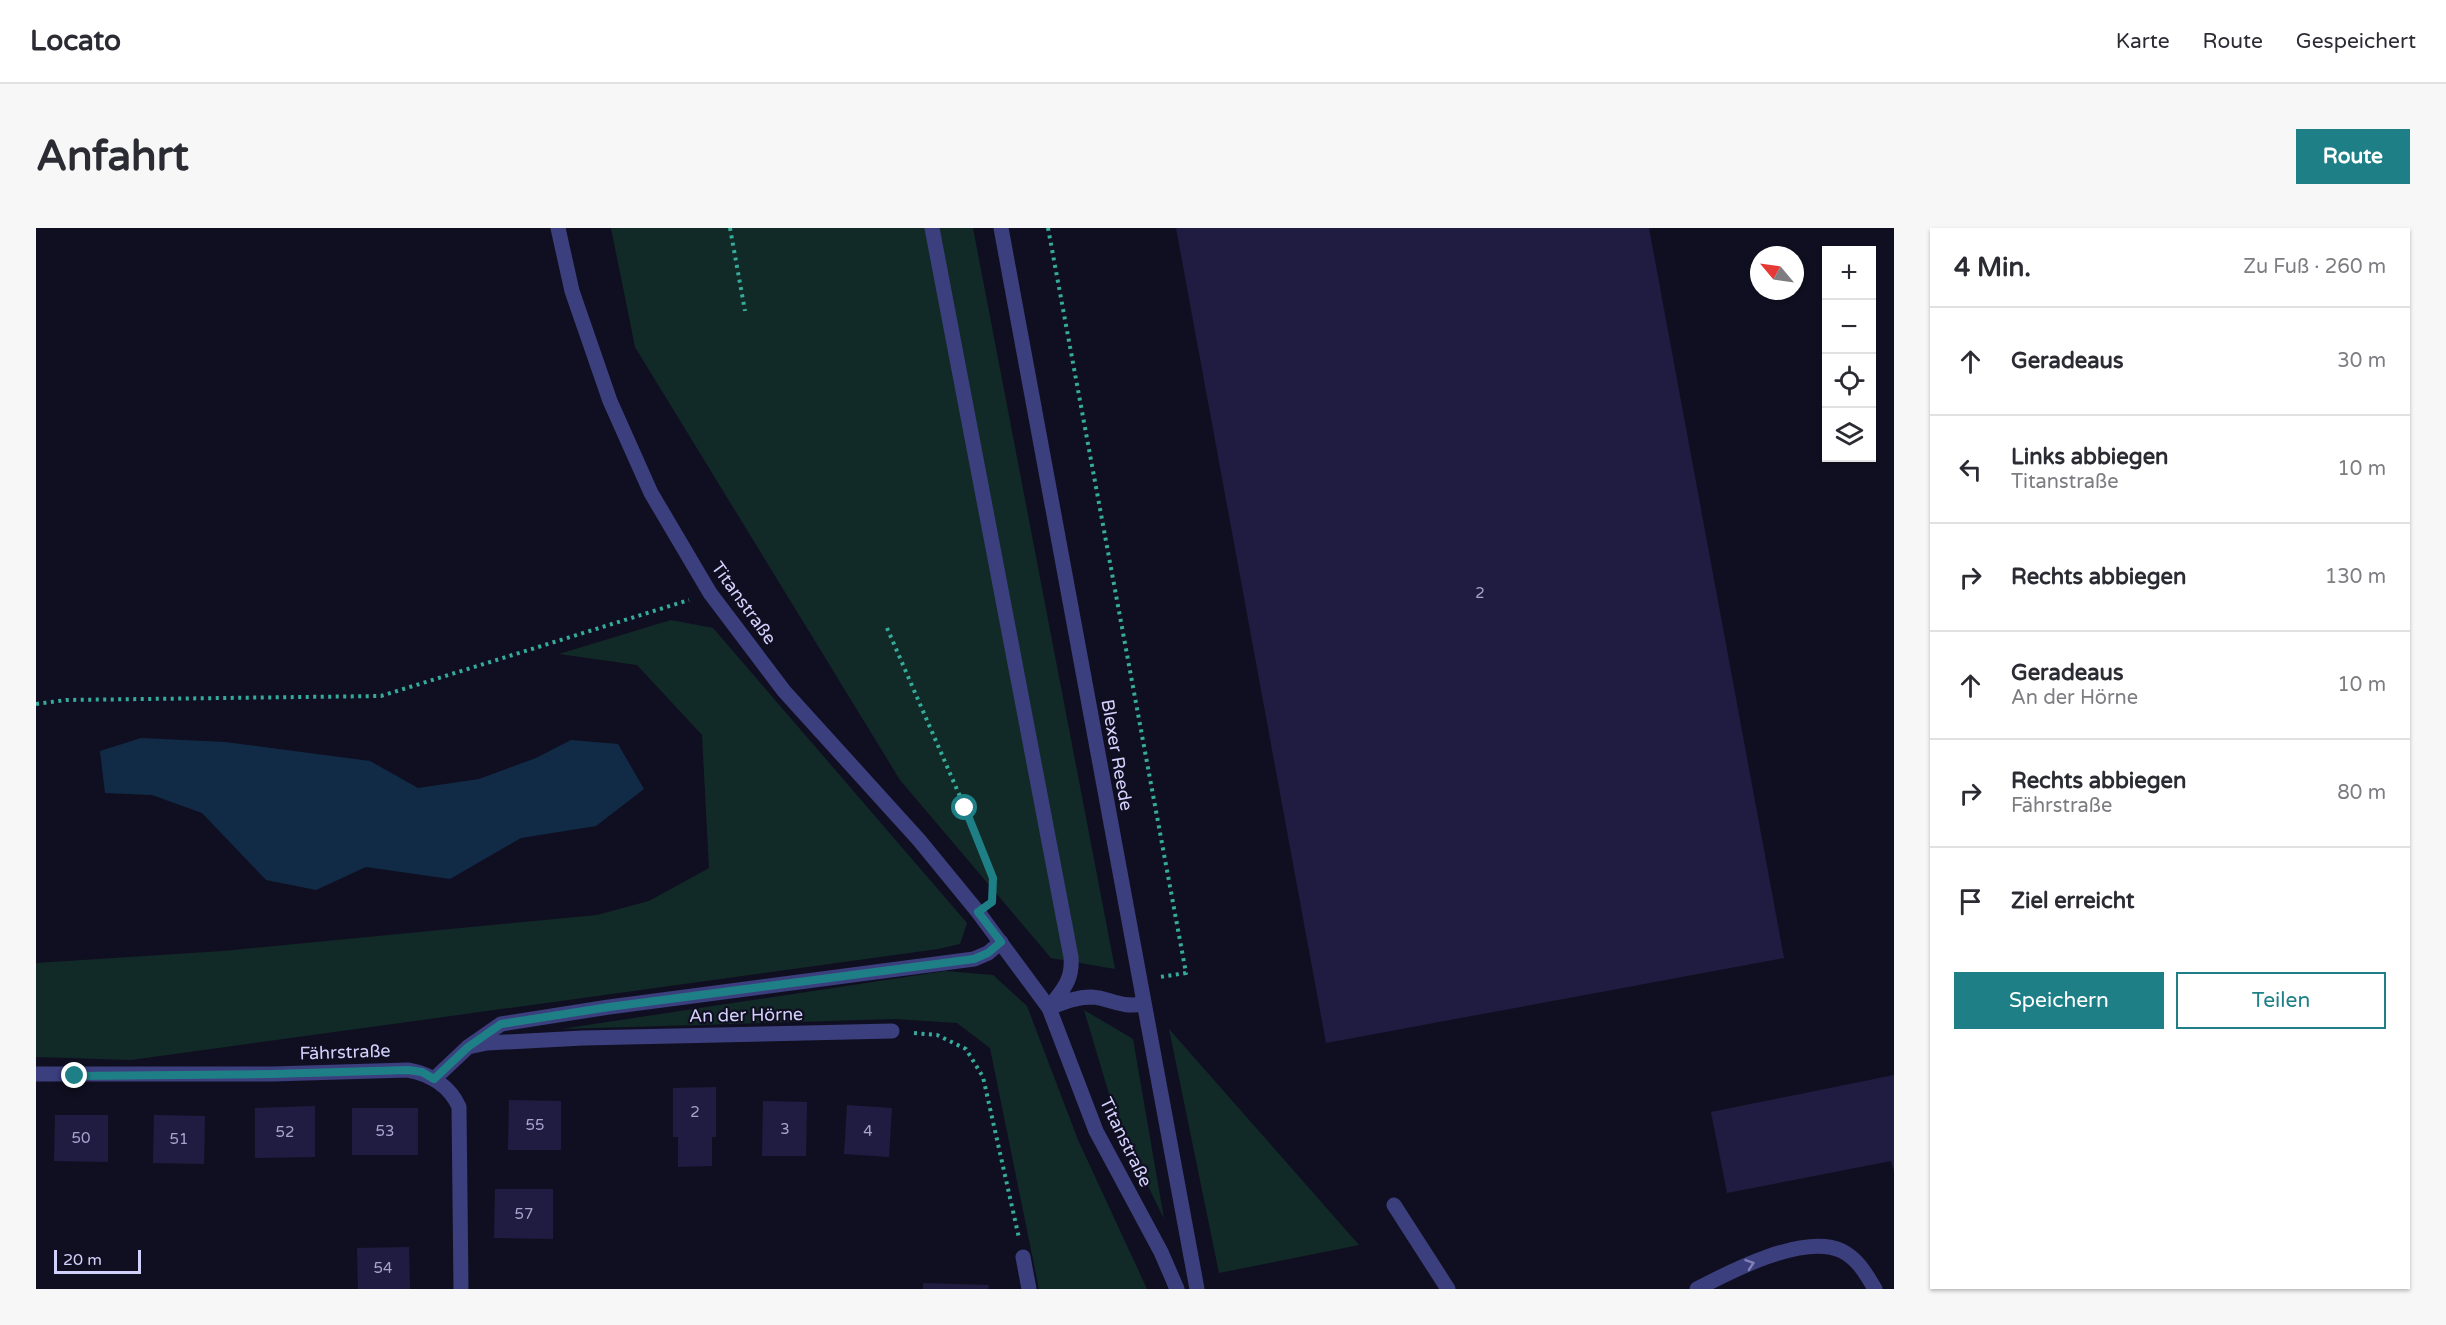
<!DOCTYPE html>
<html lang="de">
<head>
<meta charset="utf-8">
<style>
  :root { --surface:#fff; --page:#f7f7f7; --text:#2b2b33; --muted:#7c7c81; --line:#e1e1e2; --accent:#1e8086 }
  body { margin:0; font-family:"Varela Round",sans-serif; background:var(--page); color:var(--text) }
  .controls { position:absolute; right:18px; top:18px; display:grid; overflow:hidden; border-radius:0px; box-shadow:0 2px 4px #0004 }
  .controls button { width:54px; height:54px; display:grid; place-items:center; padding:0; border:0; border-bottom:2px solid var(--line); background:var(--surface); color:var(--text); font:30px sans-serif }
  .compass { position:absolute; left:1714px; top:18px; width:54px; height:54px; border-radius:50%; background:var(--surface); box-shadow:0 2px 4px #0004; rotate:299deg }
  .scale { position:absolute; left:18px; bottom:15px; width:87px; box-sizing:border-box; padding-left:6px; border:3px solid #d2d1fc; border-top:0; font-size:16px; line-height:21px; white-space:nowrap; color:#d2d1fc; -webkit-text-stroke:4px #100f21; paint-order:stroke }
  .stop { position:absolute; width:18px; height:18px; margin:-14px; border:4px solid #1e8086; border-radius:50%; background:#fff }
  .stop.end { background:#1e8086; border-color:#fff; box-shadow:0 2px 6px #0008 }
  .list { margin:0; padding:0; list-style:none }
  h2 { display:flex; justify-content:space-between; align-items:center; height:78px; margin:0; padding:0 24px; font-size:26px }
  h2 small { font-size:20px; font-weight:400; color:var(--muted) }
  .list li { display:grid; grid-template-columns:39px 1fr auto; gap:18px; align-items:center; box-sizing:border-box; height:108px; padding:0 24px; border-top:2px solid var(--line) }
  .list b { display:block; font-size:22px; white-space:nowrap }
  .list p { margin:0; font-size:20px; white-space:nowrap; color:var(--muted) }
  .list em { font-size:20px; font-style:normal; color:var(--muted) }
  .actions { display:flex; gap:12px; padding:18px 24px }
  .actions a { flex:1; padding:14px 0; border:2px solid var(--accent); border-radius:0px; text-align:center; font-size:21px; color:var(--accent) }
  .actions .main { background:var(--accent); color:#fff }
  .icon { flex:none; width:33px; height:33px; fill:none; stroke:currentColor; stroke-width:2; stroke-linecap:round; stroke-linejoin:round }
  .map { position:relative; flex:none; width:1858px; height:1061px; overflow:hidden; border-radius:0px }
  header { display:flex; align-items:center; gap:36px; box-sizing:border-box; height:84px; padding:0 30px; background:var(--surface); border-bottom:2px solid var(--line) }
  header strong { font-size:28px }
  nav { display:flex; gap:33px; margin-inline-start:auto; font-size:21px }
  .intro { display:flex; align-items:center; justify-content:space-between; box-sizing:border-box; height:144px; padding:0 36px }
  h1 { margin:0; font-size:42px }
  .button { padding:15px 27px; border-radius:0px; background:var(--accent); color:#fff; font-size:21px; font-weight:700 }
  main { display:flex; gap:36px; padding:0 36px }
  aside { flex:1; background:var(--surface); border-radius:0px; box-shadow:0 2px 4px #0004 }
  .map>svg:first-child { display:block }
  .green { fill:#122a27 }
  .water { fill:#112b47 }
  .building { fill:#201c41 }
  .lines { fill:none; stroke-linecap:round; stroke-linejoin:round }
  .path { stroke:#35ac9b; stroke-width:4; stroke-dasharray:3 4.5; stroke-linecap:butt }
  .service { stroke:#3c3f7d; stroke-width:15 }
  .minor { stroke:#3c3f7d; stroke-width:15 }
  .tertiary { stroke:#3c3f7d; stroke-width:15 }
  .oneway { stroke:#8081b6 }
  .route { stroke:#1e8086; stroke-width:8 }
  .labels { text-anchor:middle; stroke-width:4.5; stroke-linejoin:round; paint-order:stroke }
  .number-label { font-size:15px; fill:#a6a4cd }
  .street-label { font-size:18px; fill:#d2d1fc; stroke:#100f21 }
</style>
</head>
<body>
<header>
<strong>Locato</strong>
<nav><a>Karte</a><a>Route</a><a>Gespeichert</a></nav>
</header>
<div class="intro"><h1>Anfahrt</h1><a class="button">Route</a></div>
<main>
<div class="map">
<svg width="1858" height="1061" viewBox="0 0 1858 1061">
  <rect width="100%" height="100%" fill="#100f21"/>
  <!-- green -->
  <g class="green">
    <polygon points="575,0 937,0 1079,741 1015,730 864,552 599,119"/>
    <polygon points="635,392 677,400 931,695 924,716 902,721 95,832 0,829 0,735 187,723 561,687 613,673 673,640 666,507 601,437 523,426"/>
    <polygon points="909,743 957,747 991,778 1042,912 1111,1061 1003,1061 954,820 921,795 859,791 525,801"/>
    <polygon points="1048,782 1097,811 1128,991 1082,896"/>
    <polygon points="1133,801 1323,1017 1183,1045"/>
  </g>
  <!-- water -->
  <polygon class="water" points="105,510 189,514 334,533 382,560 443,551 500,530 535,512 582,516 608,561 560,598 485,610 414,651 330,639 280,662 230,652 166,585 116,567 69,565 64,523"/>
  <!-- building -->
  <g class="building">
    <polygon points="1140,0 1613,0 1748,730 1290,815"/>
    <polygon points="1858,847 1858,944 1855,933 1691,965 1675,884"/>
    <polygon points="680,859 680,909 676,909 676,938 642,939 642,909 637,909 637,860"/>
    <polygon points="473,872 525,873 525,922 472,922"/>
    <polygon points="727,873 771,874 770,928 726,928"/>
    <polygon points="811,877 856,880 853,929 808,926"/>
    <polygon points="279,878 279,929 219,930 219,880"/>
    <rect x="316" y="880" width="66" height="47"/>
    <polygon points="19,887 72,887 72,934 18,933"/>
    <polygon points="118,887 169,888 168,936 117,935"/>
    <polygon points="459,961 517,961 517,1011 458,1010"/>
    <polygon points="373,1019 374,1061 322,1061 321,1020"/>
    <polygon points="887,1055 953,1057 952,1061 887,1061"/>
  </g>
  <g class="lines">
    <!-- path -->
    <g class="path">
      <polyline points="694,0 709,83"/>
      <polyline points="1012,0 1150,745 1124,749"/>
      <polyline points="851,400 929,580 957,650 957,666"/>
      <polyline points="0,476 30,472 345,468 653,372"/>
      <polyline points="878,805 901,807 930,821 947,849 983,1010"/>
    </g>
    <!-- service -->
    <g class="service">
      <path d="M896 0 1035 729C1037 753 1026 762 1013 780"/>
      <path d="M1013 780C1026 775 1040 769 1055 769 1075 770 1083 780 1107 776"/>
      <polyline points="432,819 465,796 573,779 938,731 952,725 965,714"/>
      <polyline points="1358,977 1412,1061"/>
      <path d="M1661 1061C1695 1043 1768 1005 1806 1023 1822 1031 1830 1046 1839 1061"/>
    </g>
    <!-- minor -->
    <g class="minor">
      <polyline points="522,0 536,63 574,173 615,265 674,365 748,463 883,612 942,684 1013,780 1060,903 1125,1024 1141,1061"/>
      <polyline points="965,0 1161,1061"/>
      <polyline points="398,851 432,819 451,815 547,810 856,803"/>
      <polyline points="987,1029 993,1061"/>
    </g>
    <!-- tertiary -->
    <path class="tertiary" d="M0 846H236L372 842C394 846 414 858 423 879L425 1061"/>
  </g>
  <!-- one-way arrows -->
  <defs><path id="oneway-chevron" d="M-2-3.5L2.5 0L-2 3.5" fill="none" stroke-width="1.6" stroke-linecap="round" stroke-linejoin="round" transform="scale(1.5)"/></defs>
  <use class="oneway" href="#oneway-chevron" transform="translate(1714 1036) rotate(-19)"/>
  <g class="lines">
    <!-- route -->
    <polyline class="route" points="39,848 236,846 372,842 386,844 398,851 432,819 465,796 573,779 938,731 952,725 965,714 942,684 956,674 957,650 929,580"/>
  </g>
  <g class="labels">
    <!-- number labels -->
    <g class="number-label">
      <text x="1444" y="370">2</text>
      <text x="659" y="889">2</text>
      <text x="499" y="902">55</text>
      <text x="749" y="906">3</text>
      <text x="349" y="908">53</text>
      <text x="832" y="908">4</text>
      <text x="249" y="909">52</text>
      <text x="45" y="915">50</text>
      <text x="143" y="916">51</text>
      <text x="488" y="991">57</text>
      <text x="347" y="1045">54</text>
    </g>
    <!-- street labels -->
    <g class="street-label">
      <text transform="translate(708 375) rotate(54)" y="6">Titanstraße</text>
      <text transform="translate(1081 527) rotate(80)" y="6">Blexer Reede</text>
      <text transform="translate(710 787) rotate(-1)" y="6">An der Hörne</text>
      <text transform="translate(309 824) rotate(-2)" y="6">Fährstraße</text>
      <text transform="translate(1090 914) rotate(64)" y="6">Titanstraße</text>
    </g>
  </g>
</svg>
<div class="controls">
<button>+</button>
<button>−</button>
<button><svg class="icon" aria-label="locate" viewBox="0 0 24 24"><circle cx="12" cy="12" r="6"/><path d="M12 2v4M12 18v4M2 12h4M18 12h4"/></svg></button>
<button><svg class="icon" aria-label="layers" viewBox="0 0 24 24"><path d="M12 4l9 5-9 5-9-5zM3 14l9 5 9-5"/></svg></button>
</div>
<svg class="compass" viewBox="-18 -18 36 36"><path d="M0-13l5 13h-10z" fill="#e53935"/><path d="M0 13l5-13h-10z" fill="#7c7c81"/></svg>
<div class="scale">20 m</div>
<div class="stop" style="left:929px;top:580px"></div>
<div class="stop end" style="left:39px;top:848px"></div>
</div>
<aside>
<h2>4 Min.<small>Zu Fuß · 260 m</small></h2>
<ul class="list">
<li><svg class="icon" aria-label="ahead" viewBox="0 0 24 24"><path d="M12 20V5M6 11l6-6 6 6"/></svg><div><b>Geradeaus</b></div><em>30 m</em></li>
<li><svg class="icon" aria-label="left" viewBox="0 0 24 24"><path d="M17 20v-9H6M10 6l-5 5 5 5"/></svg><div><b>Links abbiegen</b><p>Titanstraße</p></div><em>10 m</em></li>
<li><svg class="icon" aria-label="right" viewBox="0 0 24 24"><path d="M7 20v-9h11M14 6l5 5-5 5"/></svg><div><b>Rechts abbiegen</b></div><em>130 m</em></li>
<li><svg class="icon" aria-label="ahead" viewBox="0 0 24 24"><path d="M12 20V5M6 11l6-6 6 6"/></svg><div><b>Geradeaus</b><p>An der Hörne</p></div><em>10 m</em></li>
<li><svg class="icon" aria-label="right" viewBox="0 0 24 24"><path d="M7 20v-9h11M14 6l5 5-5 5"/></svg><div><b>Rechts abbiegen</b><p>Fährstraße</p></div><em>80 m</em></li>
<li><svg class="icon" aria-label="arrive" viewBox="0 0 24 24"><path d="M6 21V4h12l-3 4 3 4H6"/></svg><div><b>Ziel erreicht</b></div></li>
</ul>
<div class="actions"><a class="main">Speichern</a><a>Teilen</a></div>
</aside>
</main>
</body>
</html>
